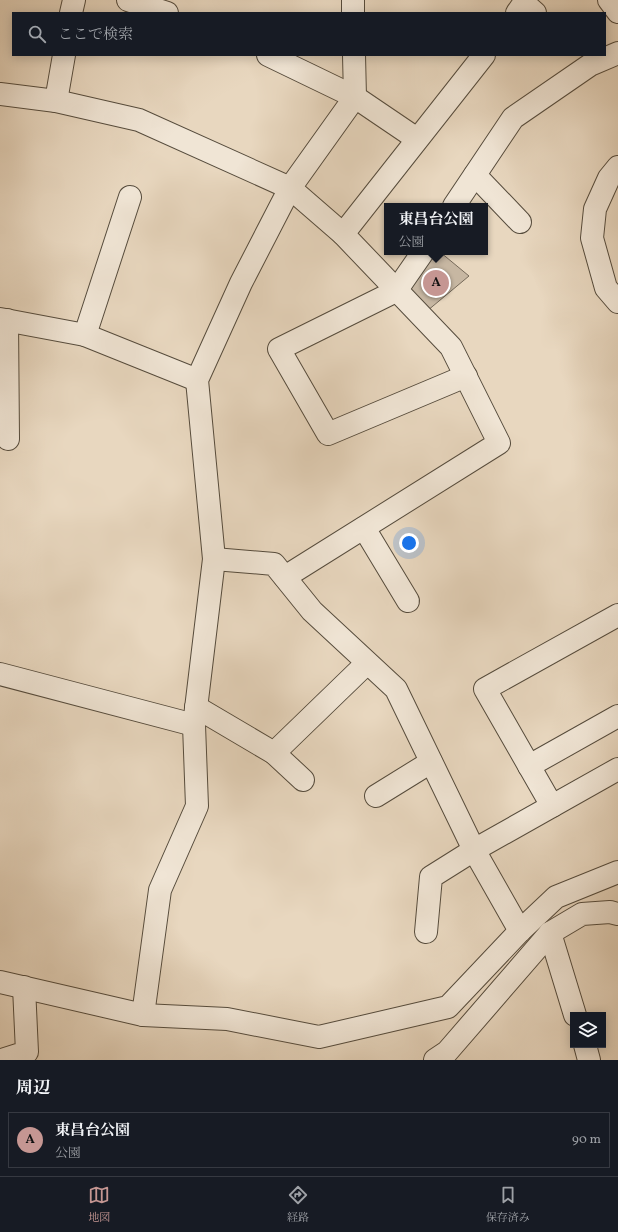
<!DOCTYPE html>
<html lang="ja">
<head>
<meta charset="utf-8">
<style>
  :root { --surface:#171b24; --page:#242831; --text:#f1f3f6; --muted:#9ea1a6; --line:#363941; --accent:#c59692 }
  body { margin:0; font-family:Vollkorn,"Noto Serif JP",serif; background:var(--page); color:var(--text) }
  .controls { position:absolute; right:12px; bottom:12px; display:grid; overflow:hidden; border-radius:0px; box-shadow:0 2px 10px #0003 }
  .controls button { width:36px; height:36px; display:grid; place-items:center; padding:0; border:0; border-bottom:1px solid var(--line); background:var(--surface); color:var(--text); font:20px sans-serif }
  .you { position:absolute; left:409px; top:543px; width:14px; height:14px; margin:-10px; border:3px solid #fff; border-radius:50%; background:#1a73e8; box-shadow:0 0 0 6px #1a73e833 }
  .badge { display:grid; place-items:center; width:26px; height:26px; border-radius:50%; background:var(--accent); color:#111; font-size:13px; font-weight:700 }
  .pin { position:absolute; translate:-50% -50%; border:2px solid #fff; box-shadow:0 1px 4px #0006 }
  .popup { position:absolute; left:384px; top:203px; width:104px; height:52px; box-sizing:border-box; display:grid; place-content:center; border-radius:0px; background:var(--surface); filter:drop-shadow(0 1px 3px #0005); font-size:13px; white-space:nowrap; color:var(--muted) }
  .popup b { font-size:15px; color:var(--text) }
  .popup::after { content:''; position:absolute; left:50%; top:100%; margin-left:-8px; border:8px solid transparent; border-top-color:var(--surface) }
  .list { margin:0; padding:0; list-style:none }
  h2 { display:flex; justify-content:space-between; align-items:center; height:52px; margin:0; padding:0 16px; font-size:17px }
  h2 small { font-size:13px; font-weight:400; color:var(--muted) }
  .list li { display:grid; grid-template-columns:26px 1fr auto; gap:12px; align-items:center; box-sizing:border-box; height:56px; margin:0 8px 8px; padding:0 8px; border:1px solid var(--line); border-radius:0px }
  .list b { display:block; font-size:15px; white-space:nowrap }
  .list p { margin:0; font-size:13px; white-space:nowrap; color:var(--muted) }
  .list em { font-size:13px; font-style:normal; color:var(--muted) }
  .icon { flex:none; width:22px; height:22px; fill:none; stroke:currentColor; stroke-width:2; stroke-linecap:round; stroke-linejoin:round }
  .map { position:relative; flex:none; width:618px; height:1060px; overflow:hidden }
  .search { position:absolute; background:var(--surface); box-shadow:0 2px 10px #0003; left:12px; right:12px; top:12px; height:44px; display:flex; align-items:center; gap:10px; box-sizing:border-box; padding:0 14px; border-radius:0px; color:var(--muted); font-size:15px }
  .sheet { height:116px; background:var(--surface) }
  nav { display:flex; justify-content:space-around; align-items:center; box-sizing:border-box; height:56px; border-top:1px solid var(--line); background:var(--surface); font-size:11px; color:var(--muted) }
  nav a { display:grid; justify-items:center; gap:2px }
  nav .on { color:var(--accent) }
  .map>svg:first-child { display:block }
  .green { fill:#c7b7a2; stroke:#766a5a }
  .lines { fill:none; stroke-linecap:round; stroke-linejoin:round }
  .minor-casing { stroke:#564c3d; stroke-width:24 }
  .minor { stroke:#f0e5d5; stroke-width:22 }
</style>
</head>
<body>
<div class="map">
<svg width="618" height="1060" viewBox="0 0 618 1060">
  <rect width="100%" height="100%" fill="#e8d7bf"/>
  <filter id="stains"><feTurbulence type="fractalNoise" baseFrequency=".005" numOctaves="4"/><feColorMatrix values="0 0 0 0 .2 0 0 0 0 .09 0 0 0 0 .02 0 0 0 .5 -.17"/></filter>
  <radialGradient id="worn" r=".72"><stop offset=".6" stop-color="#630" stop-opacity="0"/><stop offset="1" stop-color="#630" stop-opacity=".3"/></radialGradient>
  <!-- green -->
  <polygon class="green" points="432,252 440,252 469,276 427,311 406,290"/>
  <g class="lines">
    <!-- minor casing -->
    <g class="minor-casing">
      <g id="minor">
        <polyline points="128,0 167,13"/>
        <polyline points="353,0 353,13"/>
        <polyline points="609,0 618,12"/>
        <polyline points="71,13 74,0"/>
        <polyline points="517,13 524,3 535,13"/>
        <polyline points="268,55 355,97 417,139"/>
        <polyline points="0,94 56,101 139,120 290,188 343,234 484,55"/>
        <polyline points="56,101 64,55"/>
        <polyline points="618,167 609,178 595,209 592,238 606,288 618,302"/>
        <polyline points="475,175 520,222"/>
        <polyline points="454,206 513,118 590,65 618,53"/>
        <polyline points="423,252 396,291 279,349 328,434 466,376"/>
        <polyline points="0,319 85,335 197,380"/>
        <polyline points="7,320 8,439"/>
        <polyline points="85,335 130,197"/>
        <polyline points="364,528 408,601"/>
        <polyline points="214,559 274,564 312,611 396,689 474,850 520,931"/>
        <polyline points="285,577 499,443 451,347 343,234"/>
        <polyline points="0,674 194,725"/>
        <polyline points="196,707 274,753 367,663"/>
        <polyline points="274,753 303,780"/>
        <polyline points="529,766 618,716"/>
        <polyline points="376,796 431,762"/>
        <polyline points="552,806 485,689 618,615"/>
        <polyline points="426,932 431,877 474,850 618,769"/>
        <polyline points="550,933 575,1015"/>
        <polyline points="0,982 143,1015 160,890 197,806 194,725 214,559 197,380 241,283 290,188 355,97 354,55"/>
        <polyline points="143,1015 227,1019 319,1037 448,1007 520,931 556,897 618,872"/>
        <polyline points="585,1045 589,1060"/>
        <polyline points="2,1060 27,1052 24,987"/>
        <polyline points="435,1060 447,1052 550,933 582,914 610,912 618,914"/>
      </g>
    </g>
    <!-- minor -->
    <use href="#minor" class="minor"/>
  </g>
  <rect width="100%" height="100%" filter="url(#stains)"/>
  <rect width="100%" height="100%" fill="url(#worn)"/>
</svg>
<div class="controls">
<button><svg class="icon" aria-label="layers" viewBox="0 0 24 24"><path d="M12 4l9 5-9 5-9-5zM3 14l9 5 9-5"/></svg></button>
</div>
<div class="you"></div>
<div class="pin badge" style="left:436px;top:283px">A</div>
<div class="popup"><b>東昌台公園</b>公園</div>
<div class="search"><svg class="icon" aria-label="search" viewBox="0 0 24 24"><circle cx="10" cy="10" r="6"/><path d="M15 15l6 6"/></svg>ここで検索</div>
</div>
<section class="sheet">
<h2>周辺<small></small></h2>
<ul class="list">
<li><span class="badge">A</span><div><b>東昌台公園</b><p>公園</p></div><em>90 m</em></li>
</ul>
</section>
<nav>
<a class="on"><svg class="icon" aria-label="map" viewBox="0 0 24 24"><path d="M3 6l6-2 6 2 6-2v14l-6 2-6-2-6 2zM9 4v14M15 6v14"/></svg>地図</a>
<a><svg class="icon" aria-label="directions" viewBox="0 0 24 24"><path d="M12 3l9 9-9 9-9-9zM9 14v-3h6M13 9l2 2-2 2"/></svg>経路</a>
<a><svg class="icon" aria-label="saved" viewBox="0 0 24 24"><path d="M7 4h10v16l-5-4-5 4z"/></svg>保存済み</a>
</nav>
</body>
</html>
